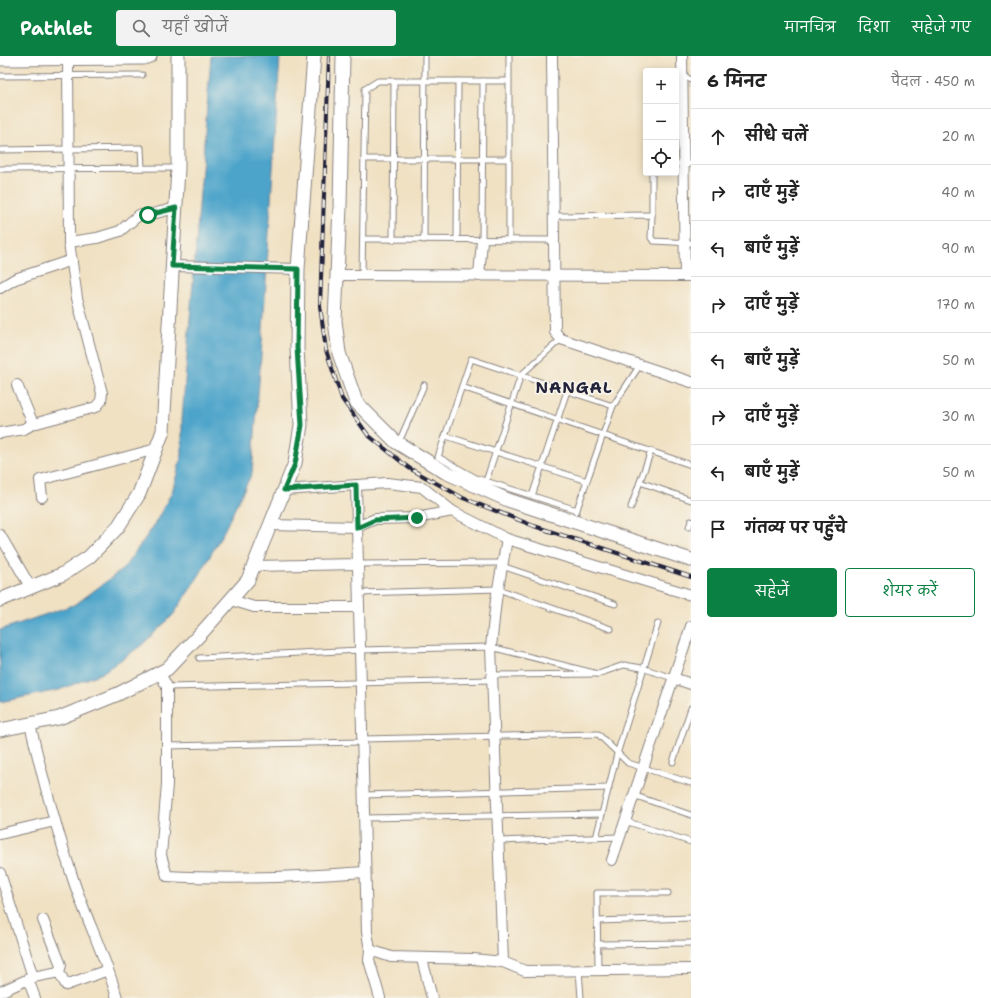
<!DOCTYPE html>
<html lang="hi">
<head>
<meta charset="utf-8">
<style>
  :root { --surface:#fff; --page:#f2f2f2; --text:#222; --muted:#767676; --line:#e0e0e0; --accent:#0b8043 }
  body { margin:0; font-family:"Shantell Sans","Playpen Sans Deva",sans-serif; background:var(--page); color:var(--text) }
  .controls { position:absolute; right:12px; top:12px; display:grid; overflow:hidden; border-radius:4px; box-shadow:0 2px 10px #0003 }
  .controls button { width:36px; height:36px; display:grid; place-items:center; padding:0; border:0; border-bottom:1px solid var(--line); background:var(--surface); color:var(--text); font:20px sans-serif }
  .stop { position:absolute; width:12px; height:12px; margin:-9px; border:3px solid #0b8043; border-radius:50%; background:#fff }
  .stop.end { background:#0b8043; border-color:#fff; box-shadow:0 1px 4px #0008 }
  .list { margin:0; padding:0; list-style:none }
  h2 { display:flex; justify-content:space-between; align-items:center; height:52px; margin:0; padding:0 16px; font-size:17px }
  h2 small { font-size:13px; font-weight:400; color:var(--muted) }
  .list li { display:grid; grid-template-columns:26px 1fr auto; gap:12px; align-items:center; box-sizing:border-box; height:56px; padding:0 16px; border-top:1px solid var(--line) }
  .list b { display:block; font-size:15px; white-space:nowrap }
  .list em { font-size:13px; font-style:normal; color:var(--muted) }
  .actions { display:flex; gap:8px; padding:12px 16px }
  .actions a { flex:1; padding:9px 0; border:1px solid var(--accent); border-radius:4px; text-align:center; font-size:14px; color:var(--accent) }
  .actions .main { background:var(--accent); color:#fff }
  .icon { flex:none; width:22px; height:22px; fill:none; stroke:currentColor; stroke-width:2; stroke-linecap:round; stroke-linejoin:round }
  .map { position:relative; flex:none; width:691px; height:942px; overflow:hidden }
  header { display:flex; align-items:center; gap:24px; box-sizing:border-box; height:56px; padding:0 20px; background:var(--accent); color:#fff }
  header strong { font-size:19px }
  nav { display:flex; gap:22px; margin-inline-start:auto; font-size:14px }
  .search { width:280px; height:36px; background:var(--page); display:flex; align-items:center; gap:10px; box-sizing:border-box; padding:0 14px; border-radius:4px; color:var(--muted); font-size:15px }
  main { display:flex }
  aside { flex:1; background:var(--surface) }
  .map>svg:first-child { display:block }
  .water { fill:#4ea4ca; stroke:#386382 }
  .lines { fill:none; stroke-linecap:round; stroke-linejoin:round }
  .service-casing { stroke:#89827f; stroke-width:7 }
  .minor-casing { stroke:#89827f; stroke-width:12 }
  .tertiary-casing { stroke:#89827f; stroke-width:15 }
  .service { stroke:#fff; stroke-width:5 }
  .minor { stroke:#fff; stroke-width:10 }
  .tertiary { stroke:#fff; stroke-width:13 }
  .rail-casing { stroke:#22223b; stroke-width:4 }
  .rail { stroke:#f7f3e8; stroke-width:2.5; stroke-dasharray:8; stroke-linecap:butt }
  .route { stroke:#0b8043; stroke-width:5 }
  .labels { text-anchor:middle; stroke-width:4; stroke-linejoin:round; paint-order:stroke }
  .district-label { font-size:16px; font-weight:bold; letter-spacing:1px; fill:#22223b; stroke:#f7f3e8 }
</style>
</head>
<body>
<header>
<strong>Pathlet</strong>
<div class="search"><svg class="icon" aria-label="search" viewBox="0 0 24 24"><circle cx="10" cy="10" r="6"/><path d="M15 15l6 6"/></svg>यहाँ खोजें</div>
<nav><a>मानचित्र</a><a>दिशा</a><a>सहेजे गए</a></nav>
</header>
<main>
<div class="map">
<svg width="691" height="942" viewBox="0 0 691 942">
  <rect width="100%" height="100%" fill="#f7f3e8"/>
  <filter id="ink" filterUnits="userSpaceOnUse"><feTurbulence type="fractalNoise" baseFrequency=".025" numOctaves="2"/><feDisplacementMap in="SourceGraphic" scale="8" xChannelSelector="R" yChannelSelector="G"/><feConvolveMatrix kernelMatrix="1 2 1 2 8 2 1 2 1" color-interpolation-filters="sRGB"/></filter>
  <filter id="wash" filterUnits="userSpaceOnUse"><feTurbulence type="fractalNoise" baseFrequency=".012" numOctaves="4" result="noise"/><feDisplacementMap in="SourceGraphic" scale="16" xChannelSelector="R" yChannelSelector="G"/><feGaussianBlur stdDeviation="0.9" result="paint"/><feColorMatrix in="noise" values="0 0 0 0 0 0 0 0 0 0 0 0 0 0 0 0 0 1.4 0 .05"/><feComposite in="paint" operator="in"/></filter>
  <g filter="url(#wash)">
    <rect width="100%" height="100%" fill="#f0e1c3"/>
    <!-- water -->
    <polygon class="water" points="211,0 280,0 263,274 252,417 224,475 200,518 173,559 142,589 102,617 59,634 0,646 0,574 76,548 123,513 153,471 172,436 182,399 182,363"/>
  </g>
  <g filter="url(#ink)">
    <g class="lines">
      <!-- service casing -->
      <g class="service-casing">
        <g id="service">
          <polyline points="509,0 509,184"/>
          <polyline points="0,20 142,19"/>
          <polyline points="676,21 683,19 691,24"/>
          <polyline points="0,94 141,92 142,112"/>
          <polyline points="364,103 508,103"/>
          <polyline points="676,108 691,108"/>
          <polyline points="0,113 177,112"/>
          <polyline points="652,159 652,117"/>
          <polyline points="554,160 652,159 651,182 654,185 691,187"/>
          <polyline points="363,183 554,184"/>
          <polyline points="393,184 394,25"/>
          <polyline points="424,184 425,0"/>
          <polyline points="457,184 458,25"/>
          <polyline points="482,185 483,25"/>
          <polyline points="362,220 365,33 378,25 508,25"/>
          <polyline points="462,331 691,409"/>
          <polyline points="446,380 587,425"/>
          <polyline points="399,386 424,329"/>
          <polyline points="486,425 521,319 561,283"/>
          <polyline points="640,426 691,444"/>
          <polyline points="532,440 567,335"/>
          <polyline points="631,451 651,395"/>
          <polyline points="577,454 476,422 438,401 471,303 613,350"/>
          <polyline points="576,456 613,350 640,309"/>
          <polyline points="689,471 691,465"/>
          <polyline points="358,508 503,507"/>
          <polyline points="502,510 615,548"/>
          <polyline points="358,537 498,533 611,573"/>
          <polyline points="199,602 360,594 491,591 598,618"/>
          <polyline points="492,619 598,618 624,609 642,612 673,622"/>
          <polyline points="167,631 492,624"/>
          <polyline points="362,683 598,678 628,707 691,727"/>
          <polyline points="167,690 362,686"/>
          <polyline points="673,706 691,652"/>
          <polyline points="363,739 609,732"/>
          <polyline points="633,739 691,759"/>
          <polyline points="364,762 602,758"/>
          <polyline points="625,765 691,786"/>
          <polyline points="596,782 617,698 658,567"/>
          <polyline points="498,785 619,781"/>
          <polyline points="597,865 691,862"/>
          <polyline points="597,888 691,887"/>
          <polyline points="579,914 581,942"/>
          <polyline points="598,914 597,837 668,837"/>
        </g>
      </g>
      <!-- minor casing -->
      <g class="minor-casing">
        <g id="minor">
          <polyline points="552,0 555,276 561,283 691,326"/>
          <polyline points="682,0 685,220"/>
          <polyline points="69,186 97,182 120,175 139,159 148,159 176,152"/>
          <polyline points="172,210 298,213"/>
          <polyline points="337,219 691,220"/>
          <polyline points="479,220 482,185"/>
          <polyline points="0,232 15,223 72,204"/>
          <polyline points="17,329 33,368"/>
          <polyline points="0,377 24,373 33,368 96,351 101,345 102,337 77,242 69,186 68,0"/>
          <polyline points="356,429 367,876 370,894 391,901 473,903 503,906 525,915 691,913"/>
          <polyline points="284,434 387,427 422,431 452,455 507,483 691,539"/>
          <polyline points="42,441 40,424 156,393"/>
          <polyline points="270,469 357,471 375,463 417,462 452,455"/>
          <polyline points="0,479 31,532"/>
          <polyline points="254,510 358,508"/>
          <polyline points="231,544 254,551 359,551"/>
          <path d="M160 617 167 631V728L161 799 167 820C234 824 299 821 365 816"/>
          <polyline points="673,622 691,628"/>
          <path d="M30 668C42 720 56 772 73 823 86 863 106 901 117 942"/>
          <polyline points="0,778 55,765"/>
          <polyline points="612,804 691,570"/>
          <polyline points="0,817 33,921 0,936"/>
          <polyline points="43,864 61,909 59,916"/>
          <polyline points="370,894 369,904 380,942"/>
          <polyline points="422,903 432,942"/>
          <polyline points="503,906 491,591 496,544 507,483"/>
          <polyline points="33,921 59,916 66,929 108,914"/>
          <polyline points="28,923 35,942"/>
        </g>
      </g>
      <!-- tertiary casing -->
      <g class="tertiary-casing">
        <g id="tertiary">
          <polyline points="343,0 340,151 335,265 339,297 356,346 396,386 445,416 508,444 691,504"/>
          <polyline points="0,3 144,2 150,0"/>
          <polyline points="0,544 63,518 89,501 118,471 139,438 163,375 178,112 178,0"/>
          <polyline points="0,674 59,662 118,638 167,613 205,573 248,524 295,407 301,369 297,292 298,213 314,0"/>
        </g>
      </g>
      <!-- service -->
      <use href="#service" class="service"/>
      <!-- minor -->
      <use href="#minor" class="minor"/>
      <!-- tertiary -->
      <use href="#tertiary" class="tertiary"/>
      <!-- rail casing -->
      <g class="rail-casing">
        <polyline id="rail" points="329,0 320,250 326,294 342,343 368,379 409,412 463,442 534,470 691,521"/>
      </g>
      <!-- rail -->
      <use href="#rail" class="rail"/>
    </g>
  </g>
  <g class="lines" filter="url(#ink)">
    <!-- route -->
    <polyline class="route" points="148,159 176,152 172,210 298,213 297,292 302,369 295,408 284,434 356,429 357,472 375,464 417,462"/>
  </g>
  <g class="labels">
    <!-- district labels -->
    <g class="district-label">
      <text x="574" y="337">NANGAL</text>
    </g>
  </g>
</svg>
<div class="controls">
<button>+</button>
<button>−</button>
<button><svg class="icon" aria-label="locate" viewBox="0 0 24 24"><circle cx="12" cy="12" r="6"/><path d="M12 2v4M12 18v4M2 12h4M18 12h4"/></svg></button>
</div>
<div class="stop" style="left:148px;top:159px"></div>
<div class="stop end" style="left:417px;top:462px"></div>
</div>
<aside>
<h2>6 मिनट<small>पैदल · 450 m</small></h2>
<ul class="list">
<li><svg class="icon" aria-label="ahead" viewBox="0 0 24 24"><path d="M12 20V5M6 11l6-6 6 6"/></svg><div><b>सीधे चलें</b></div><em>20 m</em></li>
<li><svg class="icon" aria-label="right" viewBox="0 0 24 24"><path d="M7 20v-9h11M14 6l5 5-5 5"/></svg><div><b>दाएँ मुड़ें</b></div><em>40 m</em></li>
<li><svg class="icon" aria-label="left" viewBox="0 0 24 24"><path d="M17 20v-9H6M10 6l-5 5 5 5"/></svg><div><b>बाएँ मुड़ें</b></div><em>90 m</em></li>
<li><svg class="icon" aria-label="right" viewBox="0 0 24 24"><path d="M7 20v-9h11M14 6l5 5-5 5"/></svg><div><b>दाएँ मुड़ें</b></div><em>170 m</em></li>
<li><svg class="icon" aria-label="left" viewBox="0 0 24 24"><path d="M17 20v-9H6M10 6l-5 5 5 5"/></svg><div><b>बाएँ मुड़ें</b></div><em>50 m</em></li>
<li><svg class="icon" aria-label="right" viewBox="0 0 24 24"><path d="M7 20v-9h11M14 6l5 5-5 5"/></svg><div><b>दाएँ मुड़ें</b></div><em>30 m</em></li>
<li><svg class="icon" aria-label="left" viewBox="0 0 24 24"><path d="M17 20v-9H6M10 6l-5 5 5 5"/></svg><div><b>बाएँ मुड़ें</b></div><em>50 m</em></li>
<li><svg class="icon" aria-label="arrive" viewBox="0 0 24 24"><path d="M6 21V4h12l-3 4 3 4H6"/></svg><div><b>गंतव्य पर पहुँचे</b></div></li>
</ul>
<div class="actions"><a class="main">सहेजें</a><a>शेयर करें</a></div>
</aside>
</main>
</body>
</html>
